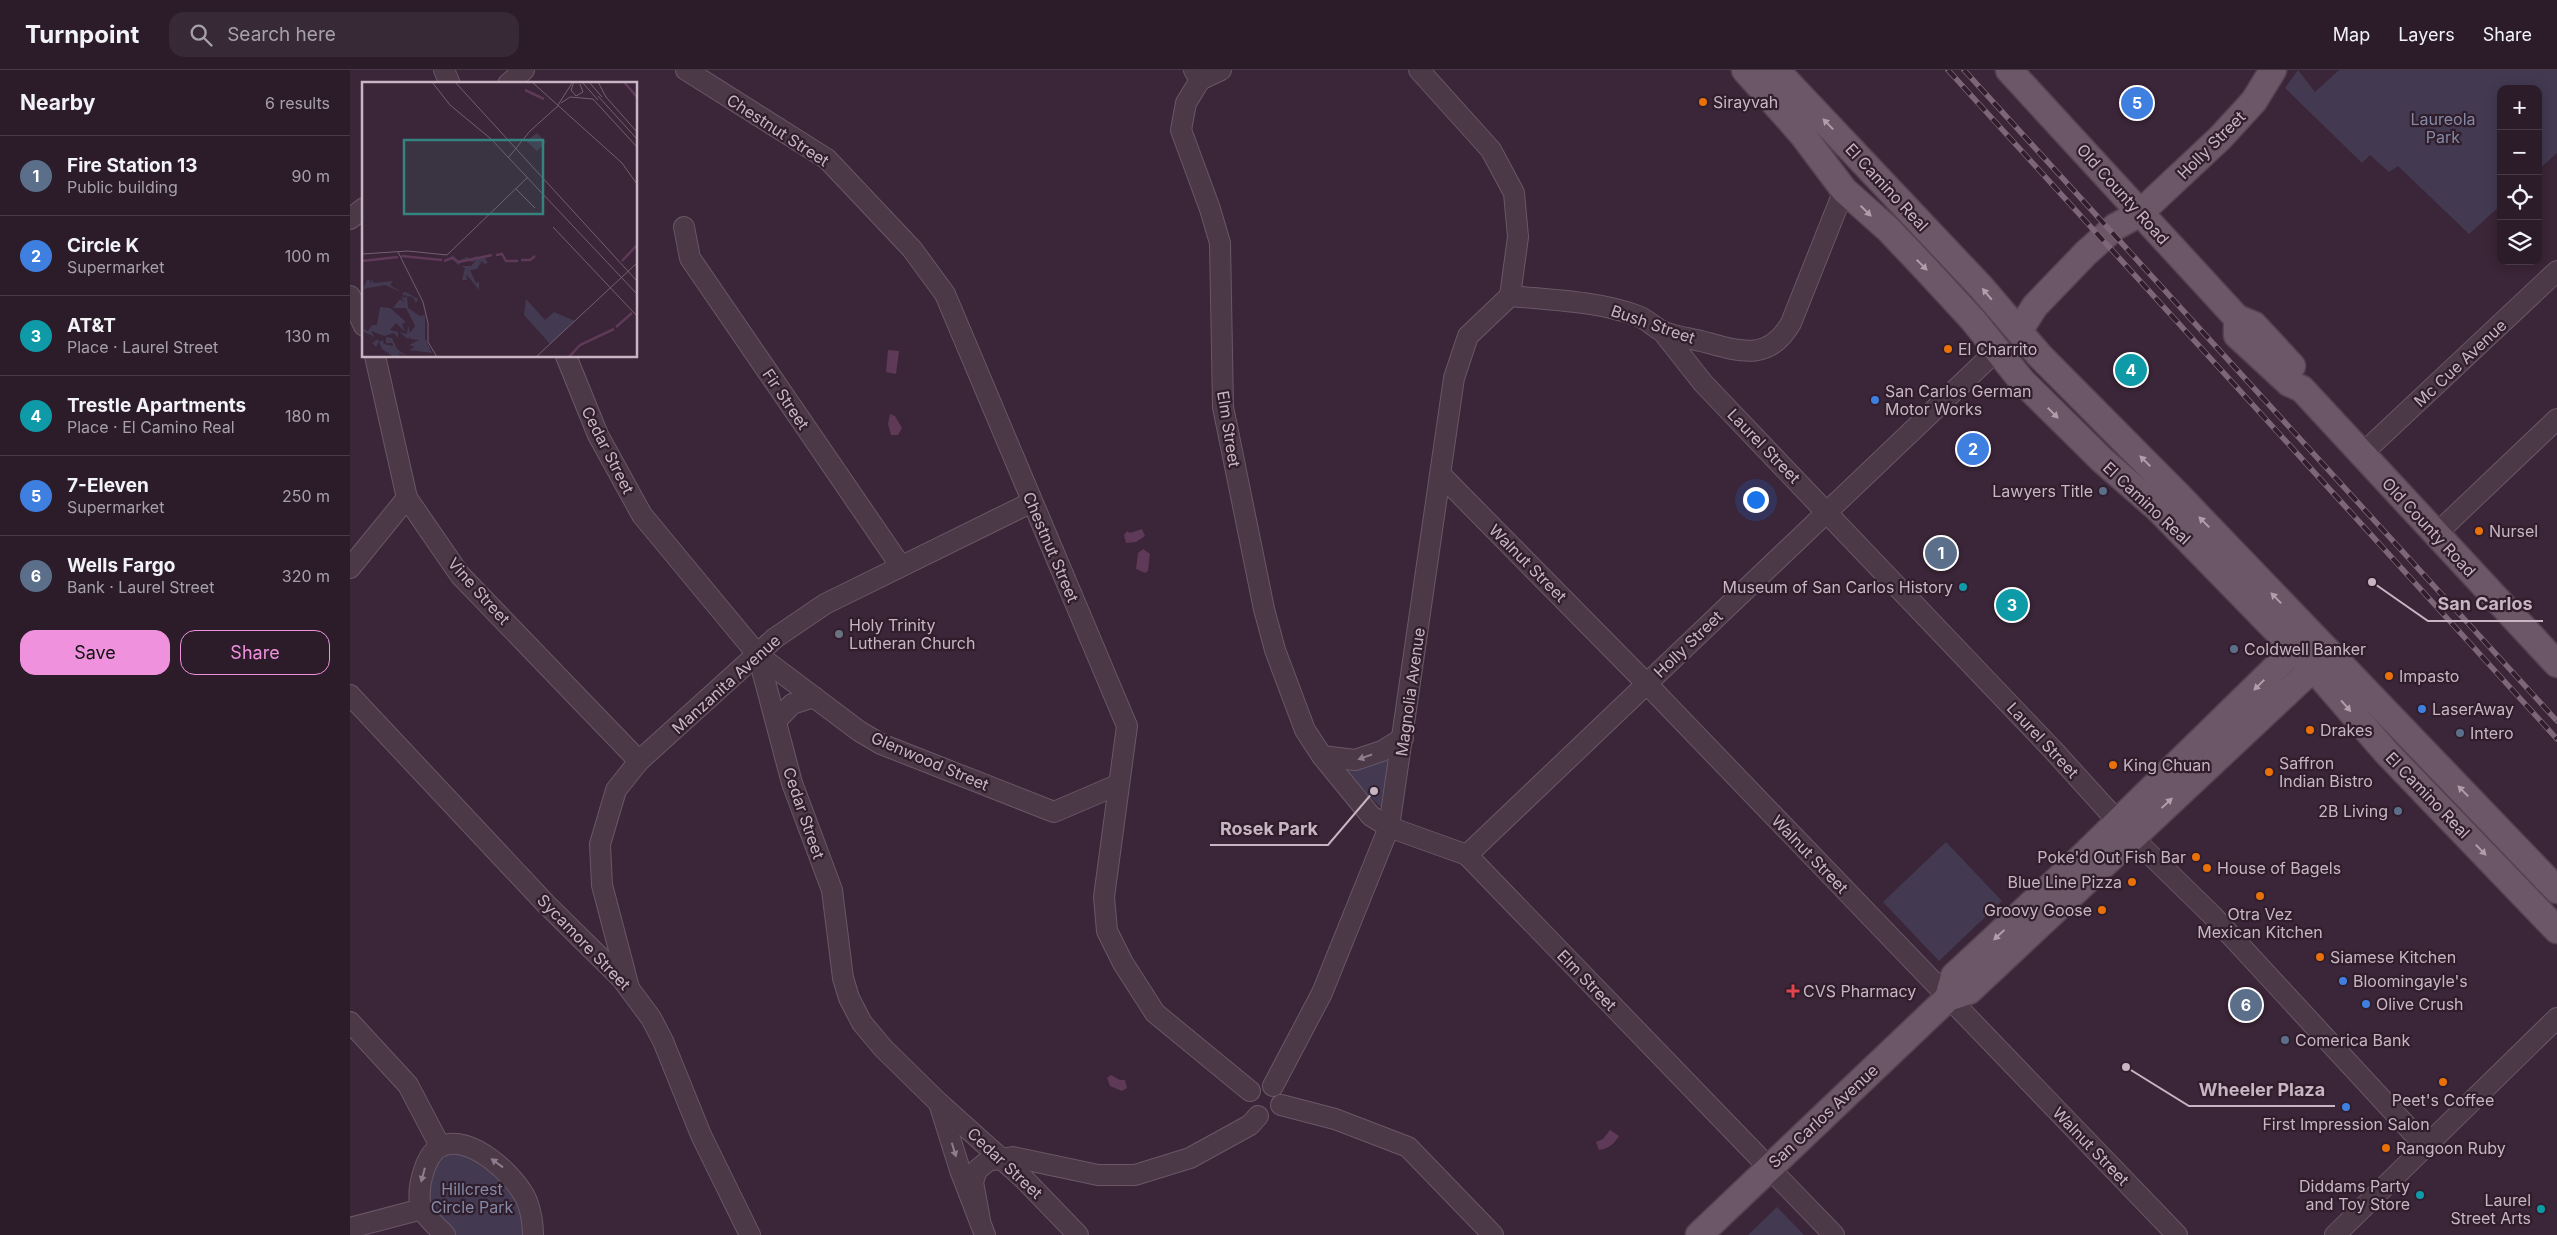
<!DOCTYPE html>
<html lang="en">
<head>
<meta charset="utf-8">
<style>
  :root { --surface:#2c1c2a; --page:#382936; --text:#f1f3f6; --muted:#a6a1a8; --line:#483a47; --accent:#ef91dd }
  body { margin:0; font-family:Inter,sans-serif; background:var(--page); color:var(--text) }
  .controls { position:absolute; right:15px; top:15px; display:grid; overflow:hidden; border-radius:10px; box-shadow:0 2px 12px #0003 }
  .controls button { width:45px; height:45px; display:grid; place-items:center; padding:0; border:0; border-bottom:1px solid var(--line); background:var(--surface); color:var(--text); font:25px sans-serif }
  .you { position:absolute; left:1405px; top:429px; width:18px; height:18px; margin:-12px; border:4px solid #fff; border-radius:50%; background:#1a73e8; box-shadow:0 0 0 8px #1a73e833 }
  .badge { display:grid; place-items:center; width:32px; height:32px; border-radius:50%; background:var(--accent); color:#fff; font-size:16px; font-weight:700 }
  .pin { position:absolute; translate:-50% -50%; border:2px solid #fff; box-shadow:0 1px 5px #0006 }
  .list { margin:0; padding:0; list-style:none }
  h2 { display:flex; justify-content:space-between; align-items:center; height:65px; margin:0; padding:0 20px; font-size:21px }
  h2 small { font-size:16px; font-weight:400; color:var(--muted) }
  .list li { display:grid; grid-template-columns:32px 1fr auto; gap:15px; align-items:center; box-sizing:border-box; height:80px; padding:0 20px; border-top:1px solid var(--line) }
  .list b { display:block; font-size:19px; white-space:nowrap }
  .list p { margin:0; font-size:16px; white-space:nowrap; color:var(--muted) }
  .list em { font-size:16px; font-style:normal; color:var(--muted) }
  .actions { display:flex; gap:10px; padding:15px 20px }
  .actions a { flex:1; padding:11px 0; border:1px solid var(--accent); border-radius:15px; text-align:center; font-size:18px; color:var(--accent) }
  .actions .main { background:var(--accent); color:#111 }
  .icon { flex:none; width:28px; height:28px; fill:none; stroke:currentColor; stroke-width:2; stroke-linecap:round; stroke-linejoin:round }
  .map { position:relative; flex:none; width:2207px; height:1165px; overflow:hidden }
  header { display:flex; align-items:center; gap:30px; box-sizing:border-box; height:70px; padding:0 25px; background:var(--surface); border-bottom:1px solid var(--line) }
  header strong { font-size:24px }
  nav { display:flex; gap:28px; margin-inline-start:auto; font-size:18px }
  .search { width:350px; height:45px; background:var(--page); display:flex; align-items:center; gap:12px; box-sizing:border-box; padding:0 18px; border-radius:15px; color:var(--muted); font-size:19px }
  main { display:flex }
  aside { flex:1; background:var(--surface) }
  .map>svg:first-child { display:block }
  .green { fill:#433a52 }
  .water { fill:#5f3958 }
  .lines { fill:none; stroke-linecap:round; stroke-linejoin:round }
  .minor-casing { stroke:#695766; stroke-width:22 }
  .major-casing { stroke:#544251; stroke-width:29 }
  .minor { stroke:#4b3948; stroke-width:20 }
  .major { stroke:#6b5768; stroke-width:26 }
  .rail-casing { stroke:#7c6678; stroke-width:5.5 }
  .rail { stroke:#301e2d; stroke-width:4; stroke-dasharray:11; stroke-linecap:butt }
  .oneway { fill:#b09eac }
  .oneway2 { fill:#8f7d8c }
  .food-dot { fill:#e8710a; stroke:#301e2d; stroke-width:2 }
  .shop-dot { fill:#3f7fe0; stroke:#301e2d; stroke-width:2 }
  .service-dot { fill:#5c6f8a; stroke:#301e2d; stroke-width:2 }
  .culture-dot { fill:#0f9aa8; stroke:#301e2d; stroke-width:2 }
  .worship-dot { fill:#6b7280; stroke:#301e2d; stroke-width:2 }
  .health-dot { fill:#e0444e; stroke:#301e2d; stroke-width:2 }
  .labels { text-anchor:middle; stroke-width:4.5; stroke-linejoin:round; paint-order:stroke }
  .poi-label { font-size:16px; fill:#c7b5c3; stroke:#301e2d; text-anchor:start }
  .park-label { font-size:16px; fill:#848aa6; stroke:#301e2d }
  .street-label { font-size:16px; fill:#c7b5c3; stroke:#301e2d }
  .inset-river { fill:none; stroke:#5f3958; stroke-width:2.5 }
  .inset-road { fill:none; stroke:#735f70; stroke-width:1 }
  .view { fill:#34837f; fill-opacity:0.15; stroke:#34837f; stroke-width:2.5 }
  .inset-edge { fill:none; stroke:#c7b5c3; stroke-width:2.5 }
  .leader { fill:none; stroke:#c7b5c3; stroke-width:2 }
  .callout-dot { fill:#c7b5c3; stroke:#301e2d; stroke-width:2 }
  .callout-label { font-size:18px; text-anchor:middle; font-weight:bold; fill:#c7b5c3; stroke:#301e2d; stroke-width:4.5; stroke-linejoin:round; paint-order:stroke }
</style>
</head>
<body>
<header>
<strong>Turnpoint</strong>
<div class="search"><svg class="icon" aria-label="search" viewBox="0 0 24 24"><circle cx="10" cy="10" r="6"/><path d="M15 15l6 6"/></svg>Search here</div>
<nav><a>Map</a><a>Layers</a><a>Share</a></nav>
</header>
<main>
<aside>
<h2>Nearby<small>6 results</small></h2>
<ul class="list">
<li><span class="badge" style="background:#5c6f8a">1</span><div><b>Fire Station 13</b><p>Public building</p></div><em>90 m</em></li>
<li><span class="badge" style="background:#3f7fe0">2</span><div><b>Circle K</b><p>Supermarket</p></div><em>100 m</em></li>
<li><span class="badge" style="background:#0f9aa8">3</span><div><b>AT&amp;T</b><p>Place · Laurel Street</p></div><em>130 m</em></li>
<li><span class="badge" style="background:#0f9aa8">4</span><div><b>Trestle Apartments</b><p>Place · El Camino Real</p></div><em>180 m</em></li>
<li><span class="badge" style="background:#3f7fe0">5</span><div><b>7-Eleven</b><p>Supermarket</p></div><em>250 m</em></li>
<li><span class="badge" style="background:#5c6f8a">6</span><div><b>Wells Fargo</b><p>Bank · Laurel Street</p></div><em>320 m</em></li>
</ul>
<div class="actions"><a class="main">Save</a><a>Share</a></div>
</aside>
<div class="map">
<svg width="2207" height="1165" viewBox="0 0 2207 1165">
  <rect width="100%" height="100%" fill="#3b2538"/>
  <!-- green -->
  <g class="green">
    <polygon points="1948,0 1965,22 1989,0 2207,0 2207,83 2188,100 2188,19 2151,19 2151,135 2119,164 2048,96 2039,102 2020,85 2012,93 1935,18"/>
    <polygon points="1036,689 1038,692 1031,738 997,702 996,698"/>
    <polygon points="1596,772 1652,831 1589,891 1533,832"/>
    <path d="M111 1083 124 1086 164 1119 179 1165H106C94 1154 77 1136 78 1118 78 1110 84 1100 86 1092L98 1085Z"/>
    <polygon points="1427,1137 1454,1165 1398,1165"/>
  </g>
  <!-- water -->
  <g class="water">
    <polygon points="538,280 549,281 546,304 536,302"/>
    <polygon points="540,344 545,346 552,358 548,365 541,365 538,354"/>
    <polygon points="792,459 795,466 786,472 776,473 774,465 777,461 780,463"/>
    <polygon points="793,479 800,484 798,501 795,503 786,499 788,483"/>
    <polygon points="761,1005 770,1010 775,1010 777,1018 772,1021 760,1016 757,1008"/>
    <path d="M1260 1060 1269 1066C1264 1074 1258 1079 1249 1080L1246 1072 1253 1069Z"/>
  </g>
  <g class="lines">
    <!-- minor casing -->
    <g class="minor-casing">
      <g id="minor">
        <polyline points="94,0 100,14"/>
        <polyline points="336,0 477,89 562,179 595,224 777,656 754,827 757,861 773,893 805,943 900,1021"/>
        <polyline points="844,0 850,10 836,33 831,60 860,139 870,173 873,337 914,539 925,580 955,660 972,686 1021,746 1039,757 1117,785 1484,1165"/>
        <polyline points="1069,0 1141,80 1164,123 1168,167 1160,226"/>
        <polyline points="850,10 871,0"/>
        <polyline points="158,14 174,0"/>
        <polyline points="0,149 14,138"/>
        <polyline points="334,157 340,188 550,495"/>
        <polyline points="0,226 14,256"/>
        <path d="M1160 226C1202 230 1247 231 1288 246 1296 249 1303 256 1310 260 1322 266 1338 268 1351 271 1388 281 1418 293 1441 253L1494 120"/>
        <polyline points="1312,261 1353,313 1703,680 1781,766 1862,845 2076,1077"/>
        <polyline points="25,286 57,428 110,505 289,691"/>
        <polyline points="216,286 248,365 292,445 408,585 442,713 482,820 493,908 499,928 512,953 533,978 589,1033 674,1109 728,1165"/>
        <polyline points="2012,384 2207,201"/>
        <polyline points="1091,405 1296,613 1827,1165"/>
        <polyline points="2086,464 2207,349"/>
        <polyline points="0,498 57,428"/>
        <polyline points="408,585 509,661 531,674 704,742 767,715"/>
        <polyline points="0,625 196,834 272,909 301,948 313,971 351,1065 400,1165"/>
        <polyline points="426,651 442,634 464,627"/>
        <polyline points="972,686 1005,690 1032,681 1053,668"/>
        <polyline points="1117,785 1646,281"/>
        <polyline points="279,918 252,815 250,774 266,720 289,691 425,568 475,534 682,432"/>
        <polyline points="0,952 58,1015 90,1076"/>
        <polyline points="923,1016 972,923 1039,757 1104,308 1118,266 1160,226"/>
        <polyline points="589,1033 610,1100 635,1165"/>
        <polyline points="931,1035 985,1049 1058,1077 1143,1165"/>
        <polyline points="630,1150 623,1112 627,1100 638,1091 663,1087 748,1105 785,1105 840,1088 900,1055 908,1046"/>
        <polyline points="0,1158 72,1139"/>
        <path d="M95 1165C88 1157 77 1149 72 1139 65 1124 74 1085 90 1077 119 1061 167 1107 177 1131 181 1142 183 1153 183 1165"/>
        <polyline points="1985,1165 2207,948"/>
      </g>
    </g>
    <!-- major casing -->
    <g class="major-casing">
      <g id="major">
        <polyline points="1395,0 1452,64 1494,120 1539,160 1575,198 1623,250 1672,311 1752,390 1807,438 1845,477 1964,599 2036,682 2207,860"/>
        <polyline points="1426,0 1631,217 1690,286 1829,426 2207,820"/>
        <polyline points="1659,0 1887,248 1904,255 1942,296"/>
        <polyline points="1887,248 1887,265 1939,313 1952,319 2207,594"/>
        <polyline points="1669,261 1685,236 1736,183 1765,157 1790,143 1870,68 1904,31 1923,0"/>
        <polyline points="1598,928 1604,906 1733,786 1956,568"/>
        <polyline points="1349,1165 1598,928 1619,921 1975,587"/>
      </g>
    </g>
    <!-- minor -->
    <use href="#minor" class="minor"/>
    <!-- major -->
    <use href="#major" class="major"/>
    <!-- rail casing -->
    <g class="rail-casing">
      <g id="rail">
        <polyline points="1598,0 2207,669"/>
        <polyline points="1614,0 2207,651"/>
      </g>
    </g>
    <!-- rail -->
    <use href="#rail" class="rail"/>
  </g>
  <!-- one-way arrows -->
  <defs><path id="oneway-solid" d="M-6-.8H1V-3.2L6.5 0L1 3.2V.8H-6Z" transform="scale(1.25)"/></defs>
  <g class="oneway">
    <use href="#oneway-solid" transform="translate(1478 54) rotate(-134)"/>
    <use href="#oneway-solid" transform="translate(1516 141) rotate(44)"/>
    <use href="#oneway-solid" transform="translate(1572 195) rotate(45)"/>
    <use href="#oneway-solid" transform="translate(1637 224) rotate(-130)"/>
    <use href="#oneway-solid" transform="translate(1703 343) rotate(45)"/>
    <use href="#oneway-solid" transform="translate(1795 391) rotate(-135)"/>
    <use href="#oneway-solid" transform="translate(1854 452) rotate(-134)"/>
    <use href="#oneway-solid" transform="translate(1926 528) rotate(-134)"/>
    <use href="#oneway-solid" transform="translate(1909 615) rotate(135)"/>
    <use href="#oneway-solid" transform="translate(1996 636) rotate(49)"/>
    <use href="#oneway-solid" transform="translate(2113 721) rotate(-134)"/>
    <use href="#oneway-solid" transform="translate(1817 733) rotate(-43)"/>
    <use href="#oneway-solid" transform="translate(2131 780) rotate(46)"/>
    <use href="#oneway-solid" transform="translate(1649 865) rotate(137)"/>
  </g>
  <g class="oneway2">
    <use href="#oneway-solid" transform="translate(1015 687) rotate(161)"/>
    <use href="#oneway-solid" transform="translate(604 1080) rotate(73)"/>
    <use href="#oneway-solid" transform="translate(147 1093) rotate(-144)"/>
    <use href="#oneway-solid" transform="translate(73 1105) rotate(105)"/>
  </g>
  <!-- markers -->
  <g class="food-dot">
    <circle cx="1353" cy="32" r="5"/>
    <circle cx="1598" cy="279" r="5"/>
    <circle cx="2129" cy="461" r="5"/>
    <circle cx="2039" cy="606" r="5"/>
    <circle cx="1960" cy="660" r="5"/>
    <circle cx="1763" cy="695" r="5"/>
    <circle cx="1919" cy="702" r="5"/>
    <circle cx="1846" cy="787" r="5"/>
    <circle cx="1857" cy="798" r="5"/>
    <circle cx="1782" cy="812" r="5"/>
    <circle cx="1910" cy="826" r="5"/>
    <circle cx="1752" cy="840" r="5"/>
    <circle cx="1970" cy="887" r="5"/>
    <circle cx="2093" cy="1012" r="5"/>
    <circle cx="2036" cy="1078" r="5"/>
  </g>
  <g class="shop-dot">
    <circle cx="1525" cy="330" r="5"/>
    <circle cx="2072" cy="639" r="5"/>
    <circle cx="1993" cy="911" r="5"/>
    <circle cx="2016" cy="934" r="5"/>
    <circle cx="1996" cy="1037" r="5"/>
  </g>
  <g class="service-dot">
    <circle cx="1753" cy="421" r="5"/>
    <circle cx="1884" cy="579" r="5"/>
    <circle cx="2110" cy="663" r="5"/>
    <circle cx="2048" cy="741" r="5"/>
    <circle cx="1935" cy="970" r="5"/>
  </g>
  <g class="culture-dot">
    <circle cx="1613" cy="517" r="5"/>
    <circle cx="2070" cy="1125" r="5"/>
    <circle cx="2191" cy="1139" r="5"/>
  </g>
  <circle class="worship-dot" cx="489" cy="564" r="5"/>
  <path class="health-dot" d="M1440.5 913.5h5v5h5v5h-5v5h-5v-5h-5v-5h5z"/>
  <g class="labels">
    <!-- poi labels -->
    <g class="poi-label">
      <text x="1363" y="38">Sirayvah</text>
      <text x="1608" y="285">El Charrito</text>
      <text x="1535" y="327">San Carlos German<tspan x="1535" dy="18">Motor Works</tspan></text>
      <text x="1743" y="427" text-anchor="end">Lawyers Title</text>
      <text x="2139" y="467">Nursel</text>
      <text x="1603" y="523" text-anchor="end">Museum of San Carlos History</text>
      <text x="499" y="561">Holy Trinity<tspan x="499" dy="18">Lutheran Church</tspan></text>
      <text x="1894" y="585">Coldwell Banker</text>
      <text x="2049" y="612">Impasto</text>
      <text x="2082" y="645">LaserAway</text>
      <text x="1970" y="666">Drakes</text>
      <text x="2120" y="669">Intero</text>
      <text x="1929" y="699">Saffron<tspan x="1929" dy="18">Indian Bistro</tspan></text>
      <text x="1773" y="701">King Chuan</text>
      <text x="2038" y="747" text-anchor="end">2B Living</text>
      <text x="1836" y="793" text-anchor="end">Poke'd Out Fish Bar</text>
      <text x="1867" y="804">House of Bagels</text>
      <text x="1772" y="818" text-anchor="end">Blue Line Pizza</text>
      <text x="1742" y="846" text-anchor="end">Groovy Goose</text>
      <text x="1910" y="850" text-anchor="middle">Otra Vez<tspan x="1910" dy="18">Mexican Kitchen</tspan></text>
      <text x="1980" y="893">Siamese Kitchen</text>
      <text x="2003" y="917">Bloomingayle's</text>
      <text x="1453" y="927">CVS Pharmacy</text>
      <text x="2026" y="940">Olive Crush</text>
      <text x="1945" y="976">Comerica Bank</text>
      <text x="2093" y="1036" text-anchor="middle">Peet's Coffee</text>
      <text x="1996" y="1060" text-anchor="middle">First Impression Salon</text>
      <text x="2046" y="1084">Rangoon Ruby</text>
      <text x="2060" y="1122" text-anchor="end">Diddams Party<tspan x="2060" dy="18">and Toy Store</tspan></text>
      <text x="2181" y="1136" text-anchor="end">Laurel<tspan x="2181" dy="18">Street Arts</tspan></text>
    </g>
    <!-- park labels -->
    <g class="park-label">
      <text x="2093" y="55">Laureola<tspan x="2093" dy="18">Park</tspan></text>
      <text x="122" y="1125">Hillcrest<tspan x="122" dy="18">Circle Park</tspan></text>
    </g>
    <!-- street labels -->
    <g class="street-label">
      <text transform="translate(428 60) rotate(33)" y="6">Chestnut Street</text>
      <text transform="translate(1861 75) rotate(-45)" y="6">Holly Street</text>
      <text transform="translate(1537 117) rotate(47)" y="6">El Camino Real</text>
      <text transform="translate(1773 124) rotate(48)" y="6">Old County Road</text>
      <text transform="translate(1303 254) rotate(19)" y="6">Bush Street</text>
      <text transform="translate(2110 293) rotate(-43)" y="6">Mc Cue Avenue</text>
      <text transform="translate(436 329) rotate(56)" y="6">Fir Street</text>
      <text transform="translate(879 359) rotate(81)" y="6">Elm Street</text>
      <text transform="translate(1414 376) rotate(46)" y="6">Laurel Street</text>
      <text transform="translate(258 380) rotate(63)" y="6">Cedar Street</text>
      <text transform="translate(1797 433) rotate(43)" y="6">El Camino Real</text>
      <text transform="translate(2079 457) rotate(47)" y="6">Old County Road</text>
      <text transform="translate(701 477) rotate(67)" y="6">Chestnut Street</text>
      <text transform="translate(1178 493) rotate(45)" y="6">Walnut Street</text>
      <text transform="translate(129 521) rotate(48)" y="6">Vine Street</text>
      <text transform="translate(1338 574) rotate(-44)" y="6">Holly Street</text>
      <text transform="translate(376 614) rotate(-42)" y="6">Manzanita Avenue</text>
      <text transform="translate(1060 622) rotate(-82)" y="6">Magnolia Avenue</text>
      <text transform="translate(1693 670) rotate(47)" y="6">Laurel Street</text>
      <text transform="translate(580 691) rotate(23)" y="6">Glenwood Street</text>
      <text transform="translate(2078 725) rotate(46)" y="6">El Camino Real</text>
      <text transform="translate(454 743) rotate(71)" y="6">Cedar Street</text>
      <text transform="translate(1460 784) rotate(46)" y="6">Walnut Street</text>
      <text transform="translate(234 872) rotate(46)" y="6">Sycamore Street</text>
      <text transform="translate(1237 910) rotate(46)" y="6">Elm Street</text>
      <text transform="translate(1473 1046) rotate(-43)" y="6">San Carlos Avenue</text>
      <text transform="translate(1741 1076) rotate(46)" y="6">Walnut Street</text>
      <text transform="translate(655 1093) rotate(43)" y="6">Cedar Street</text>
    </g>
  </g>
  <!-- overview -->
  <g transform="translate(12 12)">
    <rect width="275" height="275" fill="#3b2538"/>
    <path d="M175 51 184 60 175 69 164 59ZM129 172 130 174 123 176 126 181 122 182 120 179 115 187 108 188 114 201 117 200V208L104 192 105 198H100L103 186 99 184H109L114 178 110 180 103 177 96 183 89 175 91 173 96 179 105 175 109 178 114 174 117 176ZM10 197 12 201 31 199 28 203 39 210 23 203 1 207 5 198H8L9 202ZM44 210 56 217 54 221 51 215 45 214 46 226 58 234 63 233V256L70 271 47 268 53 265 47 263 57 258 48 257 49 254 46 257 37 250 45 252 46 243 48 251 53 244 44 226H31L38 217 43 221 39 215 44 216V212L42 214 40 211ZM164 217 183 238 192 230 213 239 188 262 162 233ZM18 225 28 226 44 240 40 242 43 250 34 241 28 248 36 250V256L32 251 22 254 9 249 12 254 8 259 11 254 2 250V247L6 249 10 243H15ZM24 255 30 256 35 267 46 275 37 271 38 275H32L20 267 17 260 14 265 10 261 16 257 17 260 21 258 22 262 31 264 30 261H24Z" fill="#433a52"/>
    <path class="inset-river" d="M262 0 275 15M163 8 182 17M134 173 140 172 144 179H156M39 174 80 178M159 178H168L173 174M0 179 36 175M82 179 90 176 97 180 130 173M260 179 275 163M254 245 270 231M207 275 218 263 252 247"/>
    <path class="inset-road" d="M70 0 88 23 129 57 275 212M93 0 275 199M170 0 260 81 275 102M212 0 209 8 214 14 221 10 218 2M220 0 236 18M227 0 240 15M236 0 244 15 275 50M236 14 275 57M199 21 208 15 231 17 275 65M196 23 210 1M146 76 168 49 197 23M154 107 173 126M191 145 275 234M36 170 61 220 66 241V260L75 275M0 172 46 169 85 173 166 95M174 275 275 181"/>
    <path class="view" d="M42 58H181V132H42Z"/>
    <rect width="275" height="275" class="inset-edge"/>
  </g>
  <!-- callouts -->
  <path class="leader" d="M2022 512L2078 551H2193M1024 721L978 775H860M1776 997L1839 1036H1985"/>
  <g class="callout-dot">
    <circle cx="2022" cy="512" r="5"/>
    <circle cx="1024" cy="721" r="5"/>
    <circle cx="1776" cy="997" r="5"/>
  </g>
  <g class="callout-label">
    <text x="2135" y="540">San Carlos</text>
    <text x="919" y="765">Rosek Park</text>
    <text x="1912" y="1026">Wheeler Plaza</text>
  </g>
</svg>
<div class="controls">
<button>+</button>
<button>−</button>
<button><svg class="icon" aria-label="locate" viewBox="0 0 24 24"><circle cx="12" cy="12" r="6"/><path d="M12 2v4M12 18v4M2 12h4M18 12h4"/></svg></button>
<button><svg class="icon" aria-label="layers" viewBox="0 0 24 24"><path d="M12 4l9 5-9 5-9-5zM3 14l9 5 9-5"/></svg></button>
</div>
<div class="you"></div>
<div class="pin badge" style="left:1591px;top:483px;background:#5c6f8a">1</div>
<div class="pin badge" style="left:1623px;top:379px;background:#3f7fe0">2</div>
<div class="pin badge" style="left:1662px;top:535px;background:#0f9aa8">3</div>
<div class="pin badge" style="left:1781px;top:300px;background:#0f9aa8">4</div>
<div class="pin badge" style="left:1787px;top:33px;background:#3f7fe0">5</div>
<div class="pin badge" style="left:1896px;top:935px;background:#5c6f8a">6</div>
</div>
</main>
</body>
</html>
